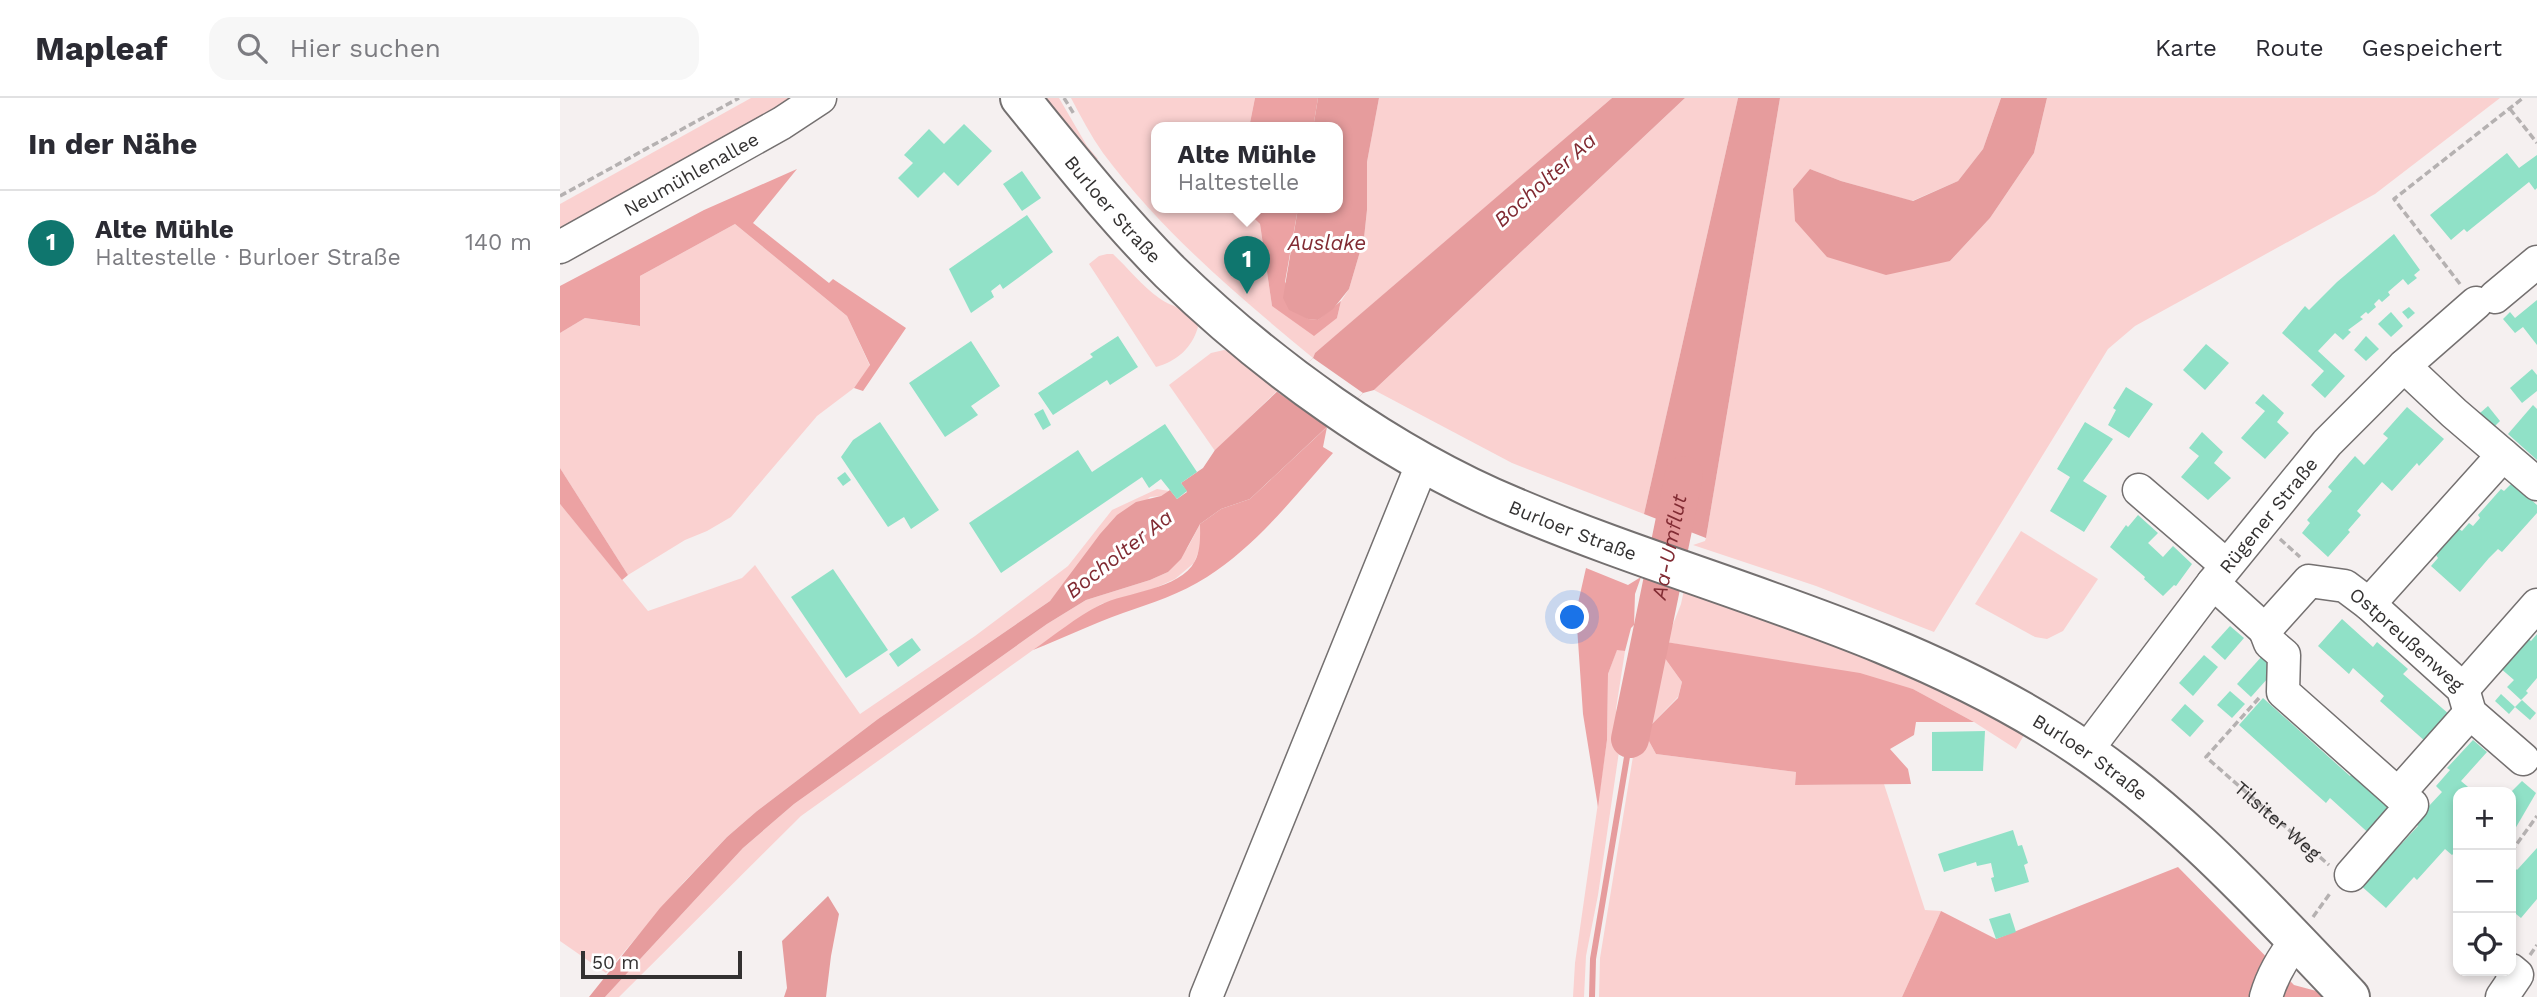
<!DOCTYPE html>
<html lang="de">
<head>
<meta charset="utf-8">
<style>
  :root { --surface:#fff; --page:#f7f7f7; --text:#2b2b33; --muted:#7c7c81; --line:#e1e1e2; --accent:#0f766e }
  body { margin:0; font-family:"Work Sans",sans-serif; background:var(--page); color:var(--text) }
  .controls { position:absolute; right:21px; bottom:21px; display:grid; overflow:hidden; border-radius:14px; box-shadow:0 4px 10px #0003 }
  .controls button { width:63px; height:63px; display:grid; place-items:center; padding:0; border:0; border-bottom:2px solid var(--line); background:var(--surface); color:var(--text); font:35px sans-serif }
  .scale { position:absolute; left:21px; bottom:18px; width:161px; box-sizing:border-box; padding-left:7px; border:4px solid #333131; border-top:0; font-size:19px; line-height:24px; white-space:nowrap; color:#333131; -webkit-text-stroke:5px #fff; paint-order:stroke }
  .you { position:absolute; left:1013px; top:520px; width:24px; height:24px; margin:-18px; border:5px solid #fff; border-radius:50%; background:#1a73e8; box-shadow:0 0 0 10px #1a73e833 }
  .badge { display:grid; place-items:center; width:46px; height:46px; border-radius:50%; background:var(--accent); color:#fff; font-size:23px; font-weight:700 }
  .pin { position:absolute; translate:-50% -58px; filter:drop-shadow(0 2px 4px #0008) }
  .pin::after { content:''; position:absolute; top:37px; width:24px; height:21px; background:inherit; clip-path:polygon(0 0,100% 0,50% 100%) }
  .popup { position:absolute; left:591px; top:24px; width:192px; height:91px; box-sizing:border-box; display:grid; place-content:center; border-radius:14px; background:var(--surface); filter:drop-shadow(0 2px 5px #0005); font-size:23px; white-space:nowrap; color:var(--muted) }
  .popup b { font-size:26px; color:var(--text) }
  .popup::after { content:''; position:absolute; left:50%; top:100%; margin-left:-14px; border:14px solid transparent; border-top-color:var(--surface) }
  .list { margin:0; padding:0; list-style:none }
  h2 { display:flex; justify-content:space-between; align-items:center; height:91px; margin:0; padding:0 28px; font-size:30px }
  h2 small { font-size:23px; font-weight:400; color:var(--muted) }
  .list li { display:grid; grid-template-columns:46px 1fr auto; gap:21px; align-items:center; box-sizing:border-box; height:105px; padding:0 28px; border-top:2px solid var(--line) }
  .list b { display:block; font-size:26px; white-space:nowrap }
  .list p { margin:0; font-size:23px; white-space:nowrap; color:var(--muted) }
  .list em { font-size:23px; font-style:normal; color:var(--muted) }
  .icon { flex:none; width:38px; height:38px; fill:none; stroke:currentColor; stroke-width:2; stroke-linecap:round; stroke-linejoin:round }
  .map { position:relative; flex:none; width:1977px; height:899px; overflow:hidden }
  header { display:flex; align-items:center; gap:42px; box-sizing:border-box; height:98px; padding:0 35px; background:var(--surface); border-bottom:2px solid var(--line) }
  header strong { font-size:33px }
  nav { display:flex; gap:38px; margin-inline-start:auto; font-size:24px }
  .search { width:490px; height:63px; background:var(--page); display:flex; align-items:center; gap:18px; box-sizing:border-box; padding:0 24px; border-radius:21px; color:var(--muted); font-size:26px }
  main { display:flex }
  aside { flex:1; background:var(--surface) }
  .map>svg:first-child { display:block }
  .green { fill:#fad1d0 }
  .forest { fill:#eca2a3 }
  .water { fill:#e69c9d }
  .pier { fill:#f5f0f0 }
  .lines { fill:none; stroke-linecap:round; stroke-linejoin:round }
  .stream { stroke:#e69c9d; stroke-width:6 }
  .river { stroke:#e69c9d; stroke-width:38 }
  .building { fill:#90e1c7 }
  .minor-casing { stroke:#747070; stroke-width:35 }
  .major-casing { stroke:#747070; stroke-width:42 }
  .path { stroke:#b5b1b1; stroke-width:3.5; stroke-dasharray:7 3.5; stroke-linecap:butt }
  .minor { stroke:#fff; stroke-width:32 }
  .major { stroke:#fff; stroke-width:38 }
  .labels { text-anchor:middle; stroke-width:6; stroke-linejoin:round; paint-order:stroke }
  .street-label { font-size:19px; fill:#333131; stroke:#fff }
  .water-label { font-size:21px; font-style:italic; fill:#812b33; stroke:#fff }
</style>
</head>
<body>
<header>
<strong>Mapleaf</strong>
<div class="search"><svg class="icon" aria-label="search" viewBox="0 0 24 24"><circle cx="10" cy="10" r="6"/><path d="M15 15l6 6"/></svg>Hier suchen</div>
<nav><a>Karte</a><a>Route</a><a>Gespeichert</a></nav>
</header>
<main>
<aside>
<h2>In der Nähe<small></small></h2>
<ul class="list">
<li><span class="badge">1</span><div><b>Alte Mühle</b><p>Haltestelle · Burloer Straße</p></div><em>140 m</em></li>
</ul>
</aside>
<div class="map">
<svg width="1977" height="899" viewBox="0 0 1977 899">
  <rect width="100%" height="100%" fill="#f5f0f0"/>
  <!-- green -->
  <g class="green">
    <polygon points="191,0 236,0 0,136 0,106"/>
    <polygon points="480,0 499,0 527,48 538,61 530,61"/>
    <path d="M511 0H695L689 30H596V110H683L700 126 712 208 777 220 781 203 789 191 804 140 807 112V64L819 0H1052L774 239 755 255 753 260C678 198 602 134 543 55 531 38 521 19 511 0Z"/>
    <polygon points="1125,0 1178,0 1084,416 952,365 814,292"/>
    <polygon points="1220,0 1441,0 1423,51 1398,83 1352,103 1281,83 1250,71 1390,163 1430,120 1474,55 1487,0 1940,0 1815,96 1575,228 1548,251 1374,534 1256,488 1133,447 1145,443 1146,440"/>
    <polygon points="175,126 287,218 310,268 294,290 257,318 171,419 147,433 125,442 68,477 0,370 0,235 25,220 79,228 80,178"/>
    <path d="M547 156H553C568 170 582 188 599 200 615 212 628 207 638 229 632 250 617 263 596 269L529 166 539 158Z"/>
    <polygon points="664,252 678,255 721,289 655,353 609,287 651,255"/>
    <polygon points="597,391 609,393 601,398 590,399 505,484 490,503 318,621 197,713 167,739 123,785 46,875 0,843 0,406 88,513 182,480 195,467 300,616 415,538 508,468 552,412"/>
    <polygon points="640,426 640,450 634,465 615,481 593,491 541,506 473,552 241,718 59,899 45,899 183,750 234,706 487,526 526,502 590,482 608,474 628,449"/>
    <polygon points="1461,433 1538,481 1503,533 1487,541 1475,539 1415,506"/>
    <polygon points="1125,487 1305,554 1426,615 1464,637 1456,651 1414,624 1353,591 1106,544 1121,506"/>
    <polygon points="1057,551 1065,553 1056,611 1061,640 1038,797 1026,858 1024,899 1013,899 1015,865 1047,642 1048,576"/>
    <polygon points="1104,559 1122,584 1118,599 1084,634 1096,656 1236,674 1235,687 1324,686 1365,812 1381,813 1342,899 1039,899 1040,860 1076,640 1094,612"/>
  </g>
  <!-- forest -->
  <g class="forest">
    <polygon points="695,0 758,0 753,30 689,30"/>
    <polygon points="237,71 193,125 269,185 273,181 346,230 303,293 294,290 310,267 287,218 175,126 80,178 80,228 25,220 0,235 0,188 144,112"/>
    <polygon points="683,110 738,110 725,184 748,221 758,222 781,203 777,220 754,238 712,208 700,126"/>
    <path d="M767 329 763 349 773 355C734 399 697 447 647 479 620 496 592 505 563 515 532 526 503 540 473 552 495 537 516 519 540 507 565 494 620 492 635 463 641 451 640 438 640 426L661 411 690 401Z"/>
    <polygon points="0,370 68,477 62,482 0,406"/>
    <polygon points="1026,470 1068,487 1081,479 1075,496 1074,527 1071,530 1065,553 1057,552 1048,576 1047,642 1038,709 1023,616 1016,514"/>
    <polygon points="1106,544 1300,575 1353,591 1414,624 1356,624 1354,637 1330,651 1348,671 1351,686 1235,687 1236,674 1096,656 1084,634 1118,600 1122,584 1104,559"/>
    <polygon points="1618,769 1734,887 1760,894 1764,899 1342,899 1381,813 1436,841"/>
  </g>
  <!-- water -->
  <g class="water">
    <polygon points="758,0 819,0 807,64 807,112 804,140 789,191 773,211 758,222 748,221 729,212 723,200 738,110 778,110 778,30 753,30"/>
    <polygon points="1052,0 1125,0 814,292 803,295 690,401 661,411 640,426 621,461 608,474 590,482 526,502 487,526 234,706 183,750 45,899 29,899 100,810 167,739 197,713 318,621 490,503 540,436 557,417 576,404 601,398 610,392 617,401 627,394 621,385 643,370 655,352 753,260 755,255"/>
    <polygon points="1178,0 1220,0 1146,440 1084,416"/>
    <polygon points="1441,0 1487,0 1474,55 1430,120 1390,163 1326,177 1267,159 1235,123 1233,91 1250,71 1281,83 1353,103 1398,83 1423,51"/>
    <polygon points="268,798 279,816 271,858 266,899 224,899 227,890 222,843"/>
  </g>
  <!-- pier -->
  <polygon class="pier" points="753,260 803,295 767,329 716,293"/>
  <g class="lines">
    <!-- stream -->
    <polyline class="stream" points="1032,899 1033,861 1070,641"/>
    <!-- river -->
    <path class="river" id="s1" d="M1070 641 1124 377"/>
  </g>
  <!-- building -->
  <g class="building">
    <polygon points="404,26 432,53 398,88 384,74 358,100 338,80 353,65 344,57 369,31 384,46"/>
    <polygon points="1947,55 1959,70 1977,57 1977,90 1975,92 1969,84 1907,134 1904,131 1891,142 1870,117"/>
    <polygon points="462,73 481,100 462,113 443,86"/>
    <polygon points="467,117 493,154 443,191 440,186 431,193 434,199 411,215 389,171"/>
    <polygon points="1834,136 1860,172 1854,177 1857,180 1848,187 1843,181 1828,194 1830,197 1822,204 1819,201 1814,206 1816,209 1808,216 1806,214 1800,219 1803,221 1788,232 1791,234 1783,242 1775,235 1758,253 1785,278 1765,300 1751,287 1764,273 1722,235 1745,208 1749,212 1777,184"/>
    <polygon points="1977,202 1977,247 1963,229 1955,235 1943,221 1950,214 1955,220"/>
    <polygon points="1849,209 1855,215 1848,221 1842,214"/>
    <polygon points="1831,214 1843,228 1831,239 1818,226"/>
    <polygon points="558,238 578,269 550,287 547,282 493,317 478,295 533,259 530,256"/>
    <polygon points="1806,238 1819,251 1806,263 1794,252"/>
    <polygon points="411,243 440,288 411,308 418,317 385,339 349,285"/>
    <polygon points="1646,246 1669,265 1645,292 1623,272"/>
    <polygon points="1972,271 1977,277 1977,293 1962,305 1950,290"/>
    <polygon points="1566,289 1593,306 1569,340 1548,327 1556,312 1553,310"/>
    <polygon points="1703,296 1724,315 1717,324 1729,335 1705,361 1681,340 1705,313 1695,305"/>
    <polygon points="1973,307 1977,311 1977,362 1948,336"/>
    <polygon points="1928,308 1940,323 1933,330 1920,315"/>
    <polygon points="1847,309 1884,341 1859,368 1857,365 1832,393 1822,384 1797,413 1801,417 1788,432 1790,434 1768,459 1742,435 1750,425 1747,422 1772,393 1768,389 1795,358 1804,367 1828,340 1823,336"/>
    <polygon points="483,311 491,327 483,332 474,316"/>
    <polygon points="320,324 379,412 351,431 344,419 328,429 281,359 293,342"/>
    <polygon points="1525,324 1553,341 1523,383 1547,398 1524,434 1490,413 1510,379 1497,371"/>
    <polygon points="605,326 637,374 621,385 627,393 617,401 601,381 589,390 582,379 441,475 409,425 518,352 532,374"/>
    <polygon points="1642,334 1663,354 1654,365 1671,380 1648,402 1621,379 1639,358 1629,350"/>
    <polygon points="285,374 291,382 283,388 277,380"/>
    <polygon points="1952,385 1977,407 1977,415 1942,454 1938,451 1929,460 1900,494 1871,468 1878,460 1876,457 1899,431 1902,433 1909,425 1913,428 1920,420 1918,417 1941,391 1944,393"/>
    <polygon points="1578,417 1598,435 1588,445 1603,459 1613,448 1632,466 1616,488 1614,487 1603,498 1584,481 1585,479 1550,449 1566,427 1568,429"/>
    <polygon points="273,471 328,552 286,580 231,499"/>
    <polygon points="1782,521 1813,549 1817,544 1848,571 1843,576 1890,617 1866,644 1820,603 1824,598 1793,570 1789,576 1758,548"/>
    <polygon points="1670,528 1684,540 1665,562 1651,549"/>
    <polygon points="1977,536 1977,580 1966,593 1968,595 1961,602 1947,589 1954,582 1939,569 1966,539 1971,543"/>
    <polygon points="352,540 361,552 338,569 329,556"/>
    <polygon points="1644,557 1658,569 1633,598 1619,585"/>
    <polygon points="1703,557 1717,570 1691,599 1677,586"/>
    <polygon points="1670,593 1685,606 1672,620 1657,607"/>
    <polygon points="1941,596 1955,609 1949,616 1935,603"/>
    <polygon points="1703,600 1790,678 1794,673 1838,713 1814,740 1770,700 1766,705 1679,627"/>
    <polygon points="1962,602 1976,615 1970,622 1955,609"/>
    <polygon points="1625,606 1644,623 1630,639 1611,622"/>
    <polygon points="1425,633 1423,673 1372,673 1372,634"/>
    <polygon points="1913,642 1927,654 1901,683 1914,694 1898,694 1898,729 1895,733 1898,737 1898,751 1892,757 1885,751 1857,782 1854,779 1826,810 1799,786 1827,755 1830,758 1858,728 1854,724 1882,694 1876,688 1890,672 1887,670"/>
    <polygon points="1962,683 1976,695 1955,731 1951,727 1951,694"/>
    <polygon points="1453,732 1458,748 1462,747 1468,765 1464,767 1469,784 1435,794 1431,780 1434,779 1431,765 1417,768 1416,764 1384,774 1378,756"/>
    <polygon points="1977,750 1977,801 1961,820 1951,812 1951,774 1955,770 1957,772"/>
    <polygon points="1450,815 1456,834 1436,841 1429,821"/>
  </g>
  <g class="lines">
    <!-- minor casing -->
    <g class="minor-casing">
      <g id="minor">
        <path id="s3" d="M0 149 222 25 260 0"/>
        <polyline points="1935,199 1977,164"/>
        <polyline points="1844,268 1894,315 1977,386"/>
        <polyline points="1579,392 1666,467"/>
        <path id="s4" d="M1653 485 1705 532 1749 483 1785 488 1809 506 1903 591 1910 615 1963 661"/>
        <polyline points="1809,506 1943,357"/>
        <polyline points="1705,532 1710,545 1724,557 1723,594 1838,696 1910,615"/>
        <polyline points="1903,591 1977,507"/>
        <path id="s5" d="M1526 653 1653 485 1767 345 1844 268 1916 205"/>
        <polyline points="1791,777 1852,707 1838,696"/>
        <polyline points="646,899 863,364"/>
        <path d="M1706 899C1712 878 1723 859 1737 842"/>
        <polyline points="1942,899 1957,877 1951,872"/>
      </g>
    </g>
    <!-- major casing -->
    <g class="major-casing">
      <g id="major">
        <path id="s6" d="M460 0C508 59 556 120 610 174 707 268 829 357 954 409 1133 485 1325 527 1492 631 1606 701 1699 803 1790 899"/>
      </g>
    </g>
    <!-- path -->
    <g class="path">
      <polyline points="504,0 514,16"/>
      <polyline points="1950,11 1977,45"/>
      <polyline points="0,98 179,0"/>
      <polyline points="1900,186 1834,101 1963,0"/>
      <polyline points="1720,441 1740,459"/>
      <path id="s2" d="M1699 600 1646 659 1769 767"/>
      <polyline points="1951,754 1977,718"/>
      <polyline points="1753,819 1771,794"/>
      <polyline points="1970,857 1977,847"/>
    </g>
    <!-- minor -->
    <use href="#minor" class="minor"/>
    <!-- major -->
    <use href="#major" class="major"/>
  </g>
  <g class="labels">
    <!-- street labels -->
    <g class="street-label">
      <text dy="7" stroke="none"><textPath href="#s3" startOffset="150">Neumühlenallee</textPath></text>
      <text dy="7" stroke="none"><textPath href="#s6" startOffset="145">Burloer Straße</textPath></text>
      <text dy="7" stroke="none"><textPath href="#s5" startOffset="298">Rügener Straße</textPath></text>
      <text dy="7" stroke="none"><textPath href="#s6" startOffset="712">Burloer Straße</textPath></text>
      <text dy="7" stroke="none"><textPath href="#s4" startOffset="254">Ostpreußenweg</textPath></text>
      <text dy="7" stroke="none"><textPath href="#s6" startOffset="1279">Burloer Straße</textPath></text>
      <text dy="7" stroke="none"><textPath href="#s2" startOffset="175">Tilsiter Weg</textPath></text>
    </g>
    <!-- water labels -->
    <g class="water-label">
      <text transform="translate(985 82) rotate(-42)" y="7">Bocholter Aa</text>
      <text x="767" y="152">Auslake</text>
      <text dy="7" stroke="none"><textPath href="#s1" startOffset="196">Aa-Umflut</textPath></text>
      <text transform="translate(559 456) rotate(-38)" y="7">Bocholter Aa</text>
    </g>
  </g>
</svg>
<div class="controls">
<button>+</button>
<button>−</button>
<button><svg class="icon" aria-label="locate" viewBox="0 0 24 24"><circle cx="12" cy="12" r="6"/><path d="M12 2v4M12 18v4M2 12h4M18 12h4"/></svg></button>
</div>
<div class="scale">50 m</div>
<div class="you"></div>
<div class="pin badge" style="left:687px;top:196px">1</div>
<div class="popup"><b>Alte Mühle</b>Haltestelle</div>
</div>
</main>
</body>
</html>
